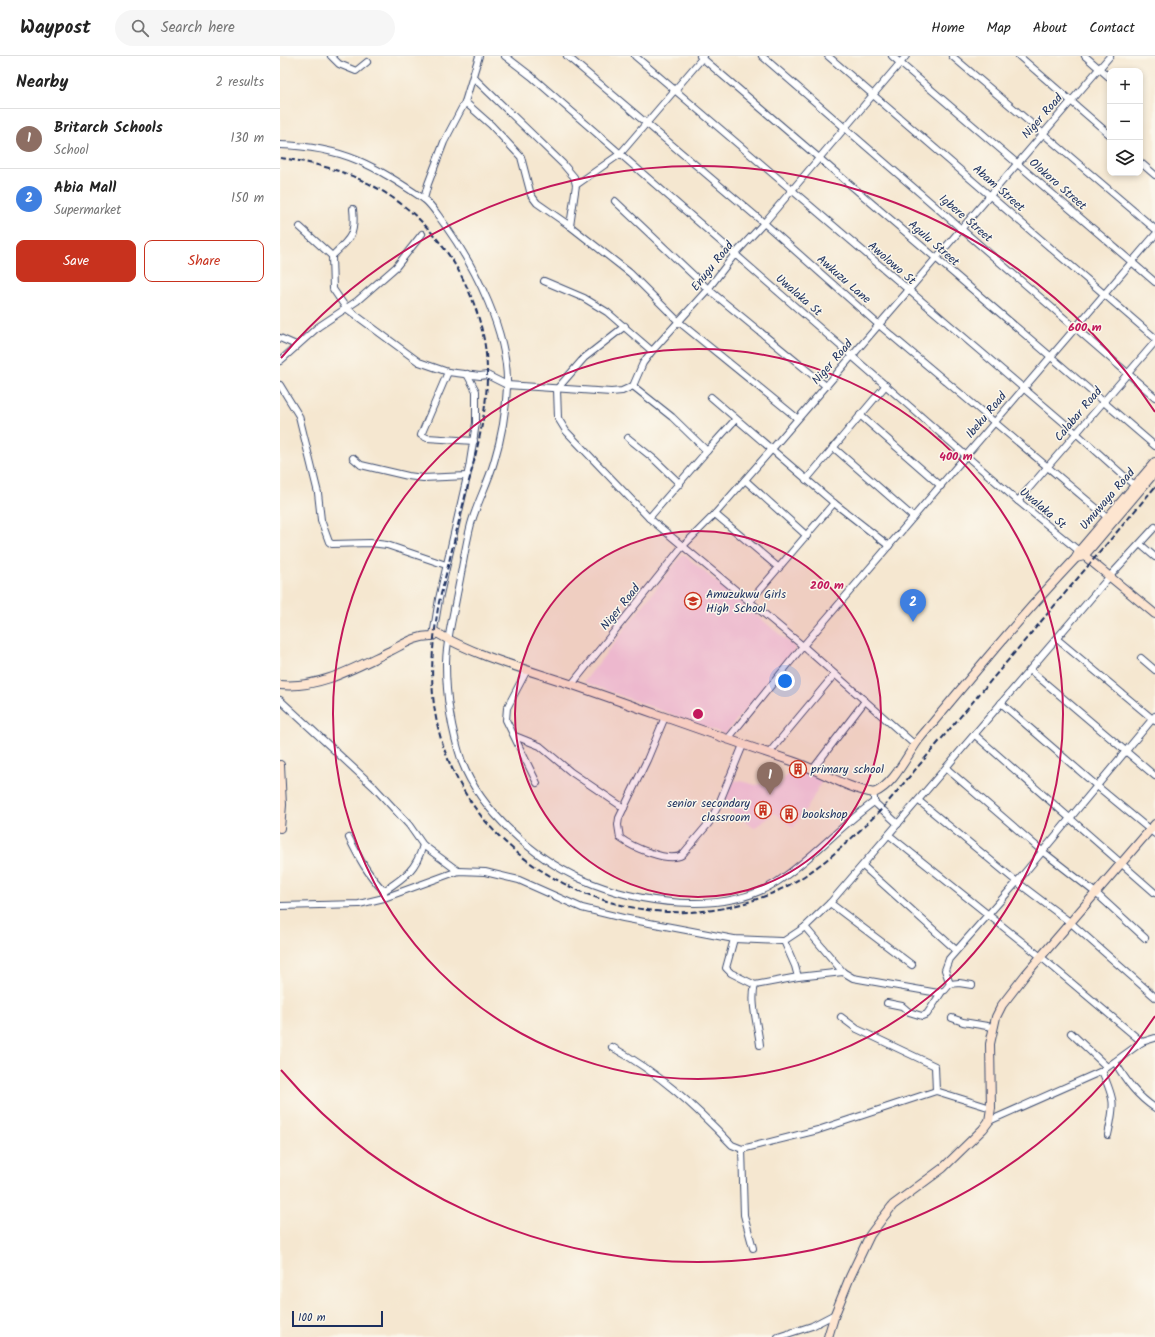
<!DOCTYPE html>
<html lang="en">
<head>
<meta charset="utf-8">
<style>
  :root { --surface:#fff; --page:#f6f6f6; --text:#222; --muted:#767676; --line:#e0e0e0; --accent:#c8321e }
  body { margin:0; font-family:Kalam,sans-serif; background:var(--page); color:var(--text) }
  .controls { position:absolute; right:12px; top:12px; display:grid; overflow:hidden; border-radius:8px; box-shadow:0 2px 6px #0003 }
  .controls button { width:36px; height:36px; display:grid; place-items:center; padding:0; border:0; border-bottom:1px solid var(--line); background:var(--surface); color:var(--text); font:20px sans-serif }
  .scale { position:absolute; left:12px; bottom:10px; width:91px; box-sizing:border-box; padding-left:4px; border:2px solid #1b2f5e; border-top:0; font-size:11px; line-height:14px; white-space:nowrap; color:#1b2f5e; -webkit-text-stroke:3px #fbf7ec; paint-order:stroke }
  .you { position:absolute; left:505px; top:625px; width:14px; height:14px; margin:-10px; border:3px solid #fff; border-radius:50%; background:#1a73e8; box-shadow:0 0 0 6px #1a73e833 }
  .badge { display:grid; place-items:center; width:26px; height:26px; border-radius:50%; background:var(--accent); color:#fff; font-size:13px; font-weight:700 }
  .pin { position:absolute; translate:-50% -33px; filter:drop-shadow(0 1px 2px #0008) }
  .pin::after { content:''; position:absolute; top:21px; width:14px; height:12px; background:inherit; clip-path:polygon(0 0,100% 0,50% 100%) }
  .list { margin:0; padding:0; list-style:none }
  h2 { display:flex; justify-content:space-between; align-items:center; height:52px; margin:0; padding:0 16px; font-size:17px }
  h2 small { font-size:13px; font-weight:400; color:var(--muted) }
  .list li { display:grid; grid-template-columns:26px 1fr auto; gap:12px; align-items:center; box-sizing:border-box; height:60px; padding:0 16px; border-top:1px solid var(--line) }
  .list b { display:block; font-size:15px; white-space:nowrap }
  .list p { margin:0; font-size:13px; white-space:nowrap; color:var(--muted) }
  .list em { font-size:13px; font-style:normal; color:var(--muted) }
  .actions { display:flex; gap:8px; padding:12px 16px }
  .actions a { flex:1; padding:9px 0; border:1px solid var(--accent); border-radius:8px; text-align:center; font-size:14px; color:var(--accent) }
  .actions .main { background:var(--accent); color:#fff }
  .icon { flex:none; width:22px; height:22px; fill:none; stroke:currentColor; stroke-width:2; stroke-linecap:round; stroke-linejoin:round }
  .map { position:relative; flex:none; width:875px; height:1281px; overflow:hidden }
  header { display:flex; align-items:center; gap:24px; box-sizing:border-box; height:56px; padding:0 20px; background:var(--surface); border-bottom:1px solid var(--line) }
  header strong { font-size:19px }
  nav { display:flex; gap:22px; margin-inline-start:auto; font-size:14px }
  .search { width:280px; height:36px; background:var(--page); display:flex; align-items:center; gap:10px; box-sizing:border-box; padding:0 14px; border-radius:22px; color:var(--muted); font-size:15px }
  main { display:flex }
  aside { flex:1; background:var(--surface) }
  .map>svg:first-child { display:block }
  .built { fill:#f3cfdf }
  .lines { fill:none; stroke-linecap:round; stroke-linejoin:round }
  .street-casing { stroke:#3c4b6f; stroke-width:8 }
  .secondary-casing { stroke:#3c4b6f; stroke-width:10 }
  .street { stroke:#fff; stroke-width:6 }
  .secondary { stroke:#fde5d0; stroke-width:8 }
  .rail { stroke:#1b2f5e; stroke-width:2; stroke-dasharray:6 3; stroke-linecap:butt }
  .ring { fill:none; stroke:#c2185b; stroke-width:2 }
  .labels { text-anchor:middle; stroke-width:3; stroke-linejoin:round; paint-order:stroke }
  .street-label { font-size:12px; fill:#1b2f5e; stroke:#fbf7ec }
  .poi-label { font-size:12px; fill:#1b2f5e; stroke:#fbf7ec; text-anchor:start }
  .centre { fill:#c2185b; stroke:#fbf7ec; stroke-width:2 }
  .ring-label { font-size:12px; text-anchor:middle; font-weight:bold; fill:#c2185b; stroke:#fbf7ec; stroke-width:3; stroke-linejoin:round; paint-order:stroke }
</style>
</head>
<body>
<header>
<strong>Waypost</strong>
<div class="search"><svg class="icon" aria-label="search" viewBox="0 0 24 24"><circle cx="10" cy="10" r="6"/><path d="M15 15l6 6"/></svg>Search here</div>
<nav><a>Home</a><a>Map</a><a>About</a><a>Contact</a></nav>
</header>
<main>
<aside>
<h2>Nearby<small>2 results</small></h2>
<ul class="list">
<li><span class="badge" style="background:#8d6e63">1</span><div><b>Britarch Schools</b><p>School</p></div><em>130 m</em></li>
<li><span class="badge" style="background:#3f7fe0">2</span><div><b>Abia Mall</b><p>Supermarket</p></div><em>150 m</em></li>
</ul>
<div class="actions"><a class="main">Save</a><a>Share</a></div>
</aside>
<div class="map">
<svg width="875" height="1281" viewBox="0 0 875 1281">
  <rect width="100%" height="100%" fill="#fbf7ec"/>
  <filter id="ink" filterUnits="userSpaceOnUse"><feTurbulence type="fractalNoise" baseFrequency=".025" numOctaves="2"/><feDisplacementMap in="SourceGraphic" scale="8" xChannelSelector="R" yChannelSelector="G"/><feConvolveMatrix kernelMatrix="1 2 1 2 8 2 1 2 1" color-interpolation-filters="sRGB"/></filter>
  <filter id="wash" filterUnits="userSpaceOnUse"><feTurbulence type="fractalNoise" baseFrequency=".012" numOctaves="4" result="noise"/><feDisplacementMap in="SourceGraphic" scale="16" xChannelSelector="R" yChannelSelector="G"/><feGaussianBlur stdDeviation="0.9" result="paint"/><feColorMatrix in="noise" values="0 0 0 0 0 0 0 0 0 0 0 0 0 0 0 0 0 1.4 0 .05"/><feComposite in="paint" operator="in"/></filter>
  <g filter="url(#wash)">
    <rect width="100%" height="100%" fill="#f5e7d0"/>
    <!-- built -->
    <g class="built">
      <polygon points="403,498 516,592 445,678 304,626"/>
      <polygon points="513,708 544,721 529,749 513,772 495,757 474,772 441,748 451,728 456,724 476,729 479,728 490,730 501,728"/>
    </g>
  </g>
  <g filter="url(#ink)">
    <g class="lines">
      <!-- street casing -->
      <g class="street-casing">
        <g id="street">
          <polyline points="51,0 59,8 76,15 87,6"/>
          <path d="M199 0 185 46 164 86 148 128 144 143C153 150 158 160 165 169 195 211 229 277 227 331 226 355 221 383 214 406 208 427 197 447 191 468 185 491 182 515 177 538 173 561 166 585 166 608 166 640 172 676 182 706 201 755 254 802 301 823 356 847 443 861 497 826 532 803 560 770 594 746"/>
          <polyline points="225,0 251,20 738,445 799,495"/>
          <polyline points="287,0 484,167 599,269 827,461"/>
          <polyline points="355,0 796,377 854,429"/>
          <polyline points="420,0 875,390"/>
          <polyline points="482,0 875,341"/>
          <polyline points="548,0 875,282"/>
          <polyline points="612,0 875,226"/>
          <polyline points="672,0 875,173"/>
          <polyline points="739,0 830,79"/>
          <polyline points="805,0 830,22"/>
          <polyline points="193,21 283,108 294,121 296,129"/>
          <polyline points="185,46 211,69 241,101 251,139 257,147 290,170 350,217 399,266 517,362"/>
          <path d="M0 89C64 91 93 109 144 143"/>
          <polyline points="860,106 875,119"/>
          <polyline points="335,145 428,233 546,330"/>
          <path d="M73 153C76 179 70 183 52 200L53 233 66 252 139 306 168 316 200 320 207 319 227 329 331 336 342 335 353 330"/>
          <polyline points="290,170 296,129 340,98 424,0"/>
          <polyline points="20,171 52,200"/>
          <polyline points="264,225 304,242 327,256 372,295"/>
          <polyline points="345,270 304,302 277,333 278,362 286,375 369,462 523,590 635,689"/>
          <polyline points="0,282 16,289"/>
          <polyline points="0,305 38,271 77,245 116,211 142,178"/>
          <polyline points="168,316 141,379 147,382 194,385"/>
          <polyline points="0,329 19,360 38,437 41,464 49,486 52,488 90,487 107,489 166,509"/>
          <polyline points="431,341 554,447 609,490"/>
          <polyline points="580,359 661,430"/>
          <polyline points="455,364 427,395 392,361 353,330 363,307 372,295 428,233 455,198 484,167 626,0"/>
          <polyline points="348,382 374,403 400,428"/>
          <polyline points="553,391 633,461"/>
          <polyline points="73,402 81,409 128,420 143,422 187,420"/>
          <polyline points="465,424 527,480"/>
          <polyline points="526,424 606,329"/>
          <polyline points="738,445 875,286"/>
          <polyline points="435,458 499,512"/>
          <polyline points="369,462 427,395"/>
          <polyline points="860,488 875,501"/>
          <polyline points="470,545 554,447"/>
          <polyline points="153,580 159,543 189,412 196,367 196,335 187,318"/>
          <polyline points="777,583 875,665"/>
          <polyline points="861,602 875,614"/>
          <polyline points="247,614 227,652 226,664 257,727"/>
          <polyline points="750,614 875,720"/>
          <polyline points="292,628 402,491 435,458 492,393 830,0"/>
          <polyline points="0,644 94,731 129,769 143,789 178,815"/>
          <polyline points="721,647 817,730 875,778"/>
          <path d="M385 661 367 704 339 762 338 769 340 782C352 791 388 807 402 799L429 767 438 750 463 689"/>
          <polyline points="695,679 875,837"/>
          <polyline points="235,680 260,690 291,716 344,752"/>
          <polyline points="447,684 523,590 875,179"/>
          <polyline points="489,697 554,619"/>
          <polyline points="666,712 762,795 817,838 865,882"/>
          <polyline points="533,713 585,645"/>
          <polyline points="594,742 594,746 618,768"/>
          <polyline points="639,745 737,826 791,867 875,941"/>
          <polyline points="609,779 761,901 862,986"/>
          <path d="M69 782C79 802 88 819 104 835"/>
          <polyline points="583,810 676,894"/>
          <path d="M104 842V835C125 821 136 814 143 789"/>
          <polyline points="550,847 632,909"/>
          <polyline points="0,850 79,848 104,842 178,815 205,816 239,824 302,852 343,862 454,883 501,885 504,885 525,871 550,847 830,520 875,471"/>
          <polyline points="525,871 563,916 573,922 658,937 665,934 670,928"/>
          <polyline points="454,883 446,912 451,917 475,929 518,921 515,910 504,885"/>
          <polyline points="518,921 563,916"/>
          <path d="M475 929C470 946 478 970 480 989"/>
          <polyline points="692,929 679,927 670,928 665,914 669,903 737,826 875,660"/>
          <polyline points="607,947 622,950 629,956 642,960 647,958 661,937"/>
          <polyline points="561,961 577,973 655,1010 656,1035"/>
          <polyline points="672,962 683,966 713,971"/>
          <polyline points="791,977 827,1011"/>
          <path d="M332 991C379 1017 415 1050 452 1089L462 1093 538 1074 656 1035 711 1052"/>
          <path d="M835 1006C846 1025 857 1040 875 1052"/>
          <path d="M822 1015C835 1045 835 1047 828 1079"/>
          <polyline points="709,1065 822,1015 862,986 875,982"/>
          <polyline points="462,1093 464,1159 473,1192"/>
          <polyline points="498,1281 532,1270 555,1258"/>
        </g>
      </g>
      <!-- secondary casing -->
      <g class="secondary-casing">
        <g id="secondary">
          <polyline points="801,497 875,558"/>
          <polyline points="796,502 804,500 875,416"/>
          <path d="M0 629C39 633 76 611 110 595 124 588 137 579 153 580L155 576C197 601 246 613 293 629 366 654 439 681 512 705 540 714 565 732 594 737 615 728 626 700 640 682 691 621 741 560 796 502L799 495 875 406"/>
          <polyline points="0,709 2,749 0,772"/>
          <polyline points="548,1281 555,1258 570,1221 590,1179 602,1163 613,1149 663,1112 703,1073 709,1065 711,1052 710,988 716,961 722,949 746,918 875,768"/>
        </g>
      </g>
      <!-- street -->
      <use href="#street" class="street"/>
      <!-- secondary -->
      <use href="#secondary" class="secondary"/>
      <!-- rail -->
      <path class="rail" d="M0 102C39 107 77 118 110 140 167 177 208 251 207 319 207 356 197 393 188 429 178 468 169 507 159 546 150 599 147 652 168 703 215 820 357 886 477 843 528 826 564 790 602 753L875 431"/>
    </g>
  </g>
  <!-- distance rings -->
  <circle cx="418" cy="658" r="183" fill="#c2185b" fill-opacity=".12"/>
  <g class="ring">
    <circle cx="418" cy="658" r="183"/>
    <circle cx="418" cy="658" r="365"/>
    <path d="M875 960A548 548 0 0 1 1 1014M1 302A548 548 0 0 1 875 356"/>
  </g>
  <!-- icons -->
  <defs>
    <g id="school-ring" transform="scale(0.9)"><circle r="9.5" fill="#fbf7ec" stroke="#c8321e" stroke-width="1.5"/><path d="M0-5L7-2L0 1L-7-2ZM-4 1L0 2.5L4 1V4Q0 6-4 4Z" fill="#c8321e"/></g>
    <g id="building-ring" transform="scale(0.9)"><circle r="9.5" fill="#fbf7ec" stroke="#c8321e" stroke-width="1.5"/><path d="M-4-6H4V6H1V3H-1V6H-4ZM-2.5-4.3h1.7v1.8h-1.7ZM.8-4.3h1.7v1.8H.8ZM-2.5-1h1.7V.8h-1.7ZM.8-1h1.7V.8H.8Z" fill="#c8321e"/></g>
  </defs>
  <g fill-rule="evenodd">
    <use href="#school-ring" x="413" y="545"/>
    <use href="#building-ring" x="518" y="713"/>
    <use href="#building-ring" x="483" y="754"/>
    <use href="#building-ring" x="509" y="758"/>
  </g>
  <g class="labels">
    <!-- street labels -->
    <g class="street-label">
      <text transform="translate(762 60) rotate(-49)" y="4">Niger Road</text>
      <text transform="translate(778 128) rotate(41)" y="4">Olokoro Street</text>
      <text transform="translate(719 132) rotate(41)" y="4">Abam Street</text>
      <text transform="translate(686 162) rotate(41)" y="4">Igbere Street</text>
      <text transform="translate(654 187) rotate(41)" y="4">Agulu Street</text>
      <text transform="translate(612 207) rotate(41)" y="4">Awolowo St</text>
      <text transform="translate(432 210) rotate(-51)" y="4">Enugu Road</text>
      <text transform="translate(564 223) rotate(41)" y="4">Awkuzu Lane</text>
      <text transform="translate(519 239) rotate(41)" y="4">Uwalaka St</text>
      <text transform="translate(552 306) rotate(-49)" y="4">Niger Road</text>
      <text transform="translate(798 358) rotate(-50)" y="4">Calabar Road</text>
      <text transform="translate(706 359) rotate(-50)" y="4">Ibeku Road</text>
      <text transform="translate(827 443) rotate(-49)" y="4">Umuwaya Road</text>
      <text transform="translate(763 452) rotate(40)" y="4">Uwalaka St</text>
      <text transform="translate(340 551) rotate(-51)" y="4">Niger Road</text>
    </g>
    <!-- poi labels -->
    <g class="poi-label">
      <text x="426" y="542">Amuzukwu Girls<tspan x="426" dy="14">High School</tspan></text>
      <text x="531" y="717">primary school</text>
      <text x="470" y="751" text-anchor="end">senior secondary<tspan x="470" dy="14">classroom</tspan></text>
      <text x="522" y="762">bookshop</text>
    </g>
  </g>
  <circle cx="418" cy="658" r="6" class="centre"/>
  <g class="ring-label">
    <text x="805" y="275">600 m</text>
    <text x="676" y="404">400 m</text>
    <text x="547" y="533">200 m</text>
  </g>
</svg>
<div class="controls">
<button>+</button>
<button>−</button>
<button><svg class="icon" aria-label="layers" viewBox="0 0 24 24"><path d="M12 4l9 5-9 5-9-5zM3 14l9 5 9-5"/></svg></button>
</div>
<div class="scale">100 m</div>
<div class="you"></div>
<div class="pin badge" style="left:490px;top:739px;background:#8d6e63">1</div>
<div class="pin badge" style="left:633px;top:566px;background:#3f7fe0">2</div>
</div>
</main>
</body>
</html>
